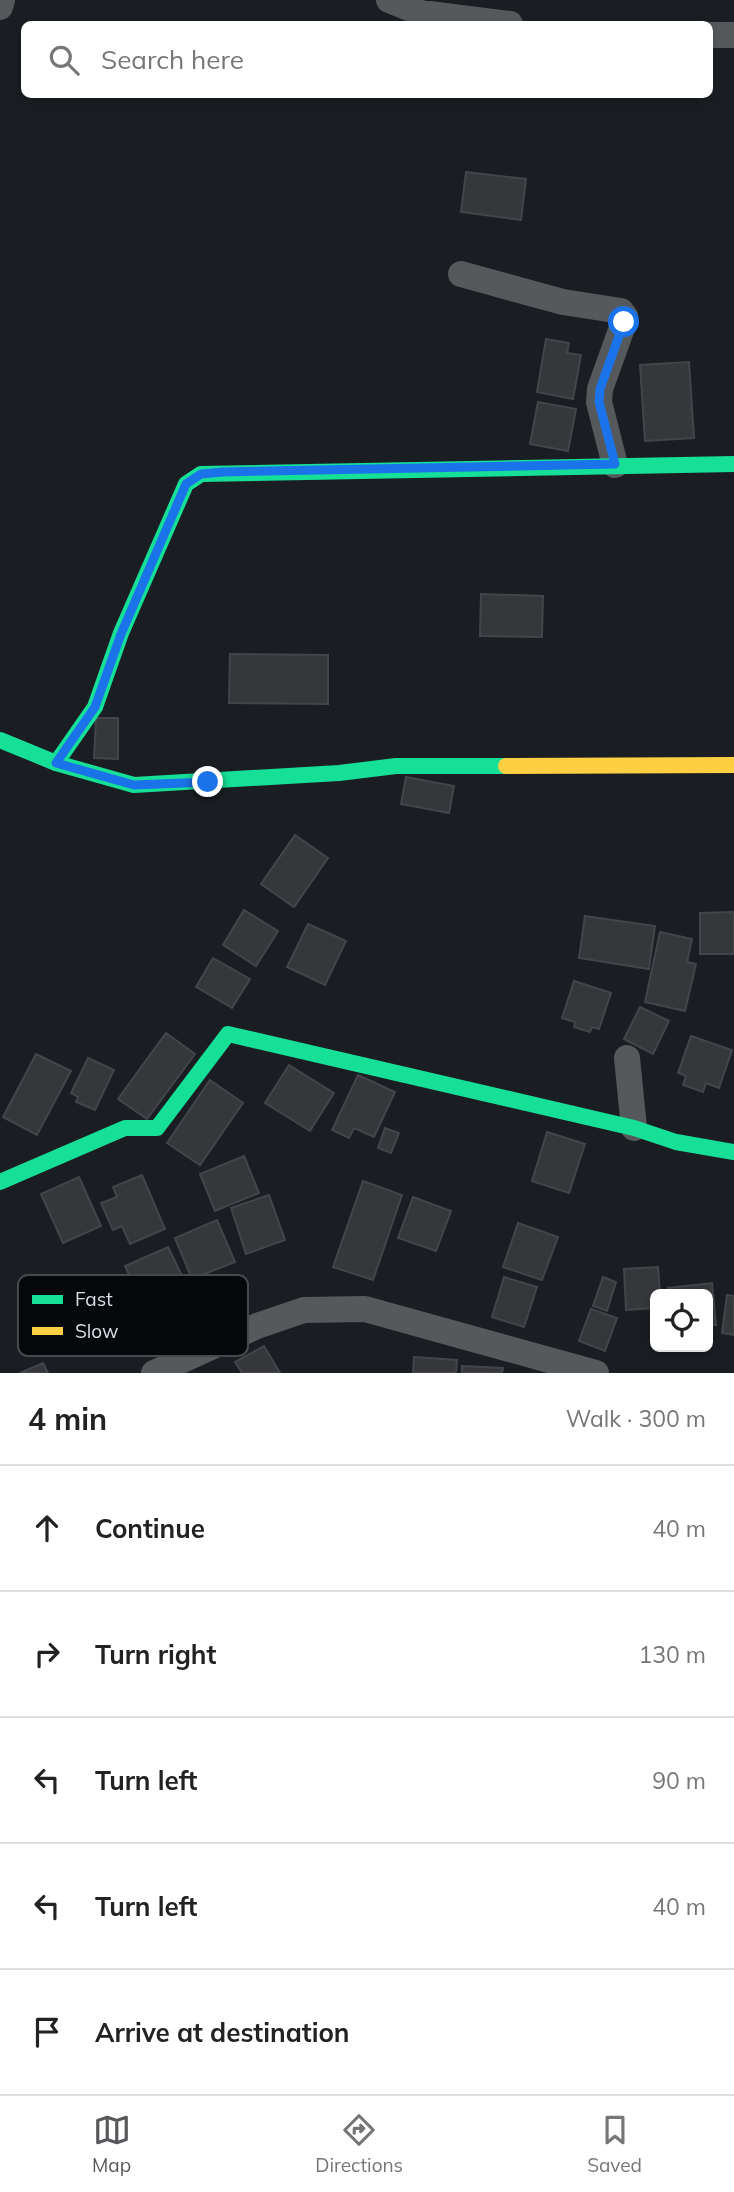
<!DOCTYPE html>
<html lang="en">
<head>
<meta charset="utf-8">
<style>
  :root { --surface:#fff; --page:#f2f2f2; --text:#222; --muted:#767676; --line:#e0e0e0; --accent:#57585b }
  body { margin:0; font-family:Mulish,sans-serif; background:var(--page); color:var(--text) }
  .controls { position:absolute; right:21px; bottom:21px; display:grid; overflow:hidden; border-radius:10px; box-shadow:0 4px 10px #0003 }
  .controls button { width:63px; height:63px; display:grid; place-items:center; padding:0; border:0; border-bottom:2px solid var(--line); background:var(--surface); color:var(--text); font:35px sans-serif }
  .stop { position:absolute; width:21px; height:21px; margin:-16px; border:5px solid #1a73e8; border-radius:50%; background:#fff }
  .stop.end { background:#1a73e8; border-color:#fff; box-shadow:0 2px 7px #0008 }
  .list { margin:0; padding:0; list-style:none }
  h2 { display:flex; justify-content:space-between; align-items:center; height:91px; margin:0; padding:0 28px; font-size:30px }
  h2 small { font-size:23px; font-weight:400; color:var(--muted) }
  .list li { display:grid; grid-template-columns:46px 1fr auto; gap:21px; align-items:center; box-sizing:border-box; height:126px; padding:0 28px; border-top:2px solid var(--line) }
  .list b { display:block; font-size:26px; white-space:nowrap }
  .list em { font-size:23px; font-style:normal; color:var(--muted) }
  .icon { flex:none; width:38px; height:38px; fill:none; stroke:currentColor; stroke-width:2; stroke-linecap:round; stroke-linejoin:round }
  .map { position:relative; flex:none; width:734px; height:1373px; overflow:hidden }
  .search { position:absolute; background:var(--surface); box-shadow:0 4px 10px #0003; left:21px; right:21px; top:21px; height:77px; display:flex; align-items:center; gap:18px; box-sizing:border-box; padding:0 24px; border-radius:10px; color:var(--muted); font-size:26px }
  .sheet { height:721px; background:var(--surface) }
  nav { display:flex; justify-content:space-around; align-items:center; box-sizing:border-box; height:98px; border-top:2px solid var(--line); background:var(--surface); font-size:19px; color:var(--muted) }
  nav a { display:grid; justify-items:center; gap:4px }
  nav .on { color:var(--accent) }
  .map>svg:first-child { display:block }
  .building { fill:#35373b; stroke:#424549; stroke-width:2 }
  .lines { fill:none; stroke-linecap:round; stroke-linejoin:round }
  .street { stroke:#56595c; stroke-width:26 }
  .fast { stroke:#16e098; stroke-width:16 }
  .slow { stroke:#ffcf43; stroke-width:16 }
  .route { stroke:#1a73e8; stroke-width:9 }
  .key { fill:#05080b; stroke:#45484c; stroke-width:2 }
  .key-label { font-size:19px; fill:#dbdfe5 }
</style>
</head>
<body>
<div class="map">
<svg width="734" height="1373" viewBox="0 0 734 1373">
  <rect width="100%" height="100%" fill="#1a1e22"/>
  <!-- building -->
  <g class="building">
    <polygon points="466,172 526,179 521,220 461,212"/>
    <polygon points="546,339 569,343 567,353 581,355 573,399 537,392"/>
    <polygon points="689,362 694,438 645,441 640,365"/>
    <polygon points="538,402 576,409 568,451 530,444"/>
    <polygon points="481,594 543,596 542,637 480,636"/>
    <polygon points="230,654 328,655 328,704 229,703"/>
    <polygon points="96,718 118,718 118,759 94,758"/>
    <polygon points="406,777 454,786 449,813 401,804"/>
    <polygon points="295,835 328,858 294,907 261,884"/>
    <polygon points="244,910 278,931 256,966 223,945"/>
    <polygon points="734,912 734,954 700,954 700,913"/>
    <polygon points="585,916 655,926 649,969 579,958"/>
    <polygon points="308,924 346,941 325,985 287,967"/>
    <polygon points="660,932 692,939 687,962 696,964 685,1011 645,1002"/>
    <polygon points="213,958 250,979 232,1008 196,987"/>
    <polygon points="574,981 611,993 599,1029 592,1027 590,1032 574,1027 575,1022 562,1018"/>
    <polygon points="640,1007 669,1021 653,1054 624,1039"/>
    <polygon points="166,1033 195,1054 147,1119 118,1099"/>
    <polygon points="691,1036 732,1050 719,1088 706,1083 703,1092 683,1085 686,1076 678,1073"/>
    <polygon points="36,1054 71,1071 37,1135 3,1117"/>
    <polygon points="88,1058 114,1070 95,1110 76,1102 78,1097 71,1093"/>
    <polygon points="289,1065 334,1093 310,1131 265,1103"/>
    <polygon points="358,1075 395,1092 374,1137 354,1128 349,1138 332,1130"/>
    <polygon points="210,1080 243,1103 200,1165 167,1143"/>
    <polygon points="385,1128 399,1133 391,1153 378,1148"/>
    <polygon points="547,1132 585,1144 569,1193 532,1181"/>
    <polygon points="244,1156 259,1193 215,1211 200,1174"/>
    <polygon points="142,1175 165,1229 130,1244 122,1226 113,1230 101,1203 117,1197 113,1187"/>
    <polygon points="79,1177 101,1226 63,1243 41,1194"/>
    <polygon points="363,1181 402,1195 373,1280 333,1267"/>
    <polygon points="269,1195 285,1240 246,1254 231,1208"/>
    <polygon points="413,1197 451,1211 436,1251 398,1238"/>
    <polygon points="217,1220 235,1262 192,1279 175,1238"/>
    <polygon points="518,1223 558,1237 542,1280 503,1267"/>
    <polygon points="168,1247 186,1284 142,1304 125,1266"/>
    <polygon points="658,1267 660,1294 655,1294 655,1308 626,1310 624,1269"/>
    <polygon points="115,1275 139,1335 100,1351 76,1290"/>
    <polygon points="504,1277 537,1287 524,1327 492,1317"/>
    <polygon points="603,1277 616,1282 607,1311 593,1306"/>
    <polygon points="712,1283 716,1325 708,1325 708,1294 668,1294 668,1288"/>
    <polygon points="727,1295 734,1296 734,1335 722,1333"/>
    <polygon points="591,1309 617,1318 605,1351 579,1341"/>
    <polygon points="264,1346 280,1373 242,1373 235,1362"/>
    <polygon points="414,1357 457,1360 456,1373 413,1373"/>
    <polygon points="43,1363 48,1373 20,1373"/>
    <polygon points="462,1366 503,1368 502,1373 462,1373"/>
  </g>
  <g class="lines">
    <!-- street -->
    <g class="street">
      <polyline points="389,0 421,13 510,24"/>
      <polyline points="0,7 2,0"/>
      <polyline points="710,35 734,35"/>
      <polyline points="461,274 563,302 621,311 625,316 624,322 600,389 599,402 615,465"/>
      <polyline points="627,1058 634,1128"/>
      <polyline points="154,1373 257,1326 304,1310 365,1309 596,1373"/>
    </g>
    <!-- fast -->
    <g class="fast">
      <polyline points="0,740 56,763 134,785 339,773 396,766 506,766"/>
      <polyline points="56,763 95,707 121,633 186,484 201,474 734,464"/>
      <polyline points="0,1182 125,1128 157,1128 228,1034 634,1128 676,1142 734,1152"/>
    </g>
    <!-- slow -->
    <polyline class="slow" points="506,766 734,765"/>
  </g>
  <g class="lines">
    <!-- route -->
    <polyline class="route" points="208,782 134,785 56,763 95,707 121,634 186,484 201,474 223,472 615,464 599,402 600,389 624,322"/>
  </g>
  <!-- legend -->
  <rect x="18" y="1275" width="230" height="81" rx="10" class="key"/>
  <rect x="32" y="1295" width="31" height="9" fill="#16e098"/>
  <rect x="32" y="1327" width="31" height="8" fill="#ffcf43"/>
  <g class="key-label">
    <text x="75" y="1306">Fast</text>
    <text x="75" y="1338">Slow</text>
  </g>
</svg>
<div class="controls">
<button><svg class="icon" aria-label="locate" viewBox="0 0 24 24"><circle cx="12" cy="12" r="6"/><path d="M12 2v4M12 18v4M2 12h4M18 12h4"/></svg></button>
</div>
<div class="stop" style="left:624px;top:322px"></div>
<div class="stop end" style="left:208px;top:782px"></div>
<div class="search"><svg class="icon" aria-label="search" viewBox="0 0 24 24"><circle cx="10" cy="10" r="6"/><path d="M15 15l6 6"/></svg>Search here</div>
</div>
<section class="sheet">
<h2>4 min<small>Walk · 300 m</small></h2>
<ul class="list">
<li><svg class="icon" aria-label="ahead" viewBox="0 0 24 24"><path d="M12 20V5M6 11l6-6 6 6"/></svg><div><b>Continue</b></div><em>40 m</em></li>
<li><svg class="icon" aria-label="right" viewBox="0 0 24 24"><path d="M7 20v-9h11M14 6l5 5-5 5"/></svg><div><b>Turn right</b></div><em>130 m</em></li>
<li><svg class="icon" aria-label="left" viewBox="0 0 24 24"><path d="M17 20v-9H6M10 6l-5 5 5 5"/></svg><div><b>Turn left</b></div><em>90 m</em></li>
<li><svg class="icon" aria-label="left" viewBox="0 0 24 24"><path d="M17 20v-9H6M10 6l-5 5 5 5"/></svg><div><b>Turn left</b></div><em>40 m</em></li>
<li><svg class="icon" aria-label="arrive" viewBox="0 0 24 24"><path d="M6 21V4h12l-3 4 3 4H6"/></svg><div><b>Arrive at destination</b></div></li>
</ul>
</section>
<nav>
<a class="on"><svg class="icon" aria-label="map" viewBox="0 0 24 24"><path d="M3 6l6-2 6 2 6-2v14l-6 2-6-2-6 2zM9 4v14M15 6v14"/></svg>Map</a>
<a><svg class="icon" aria-label="directions" viewBox="0 0 24 24"><path d="M12 3l9 9-9 9-9-9zM9 14v-3h6M13 9l2 2-2 2"/></svg>Directions</a>
<a><svg class="icon" aria-label="saved" viewBox="0 0 24 24"><path d="M7 4h10v16l-5-4-5 4z"/></svg>Saved</a>
</nav>
</body>
</html>
